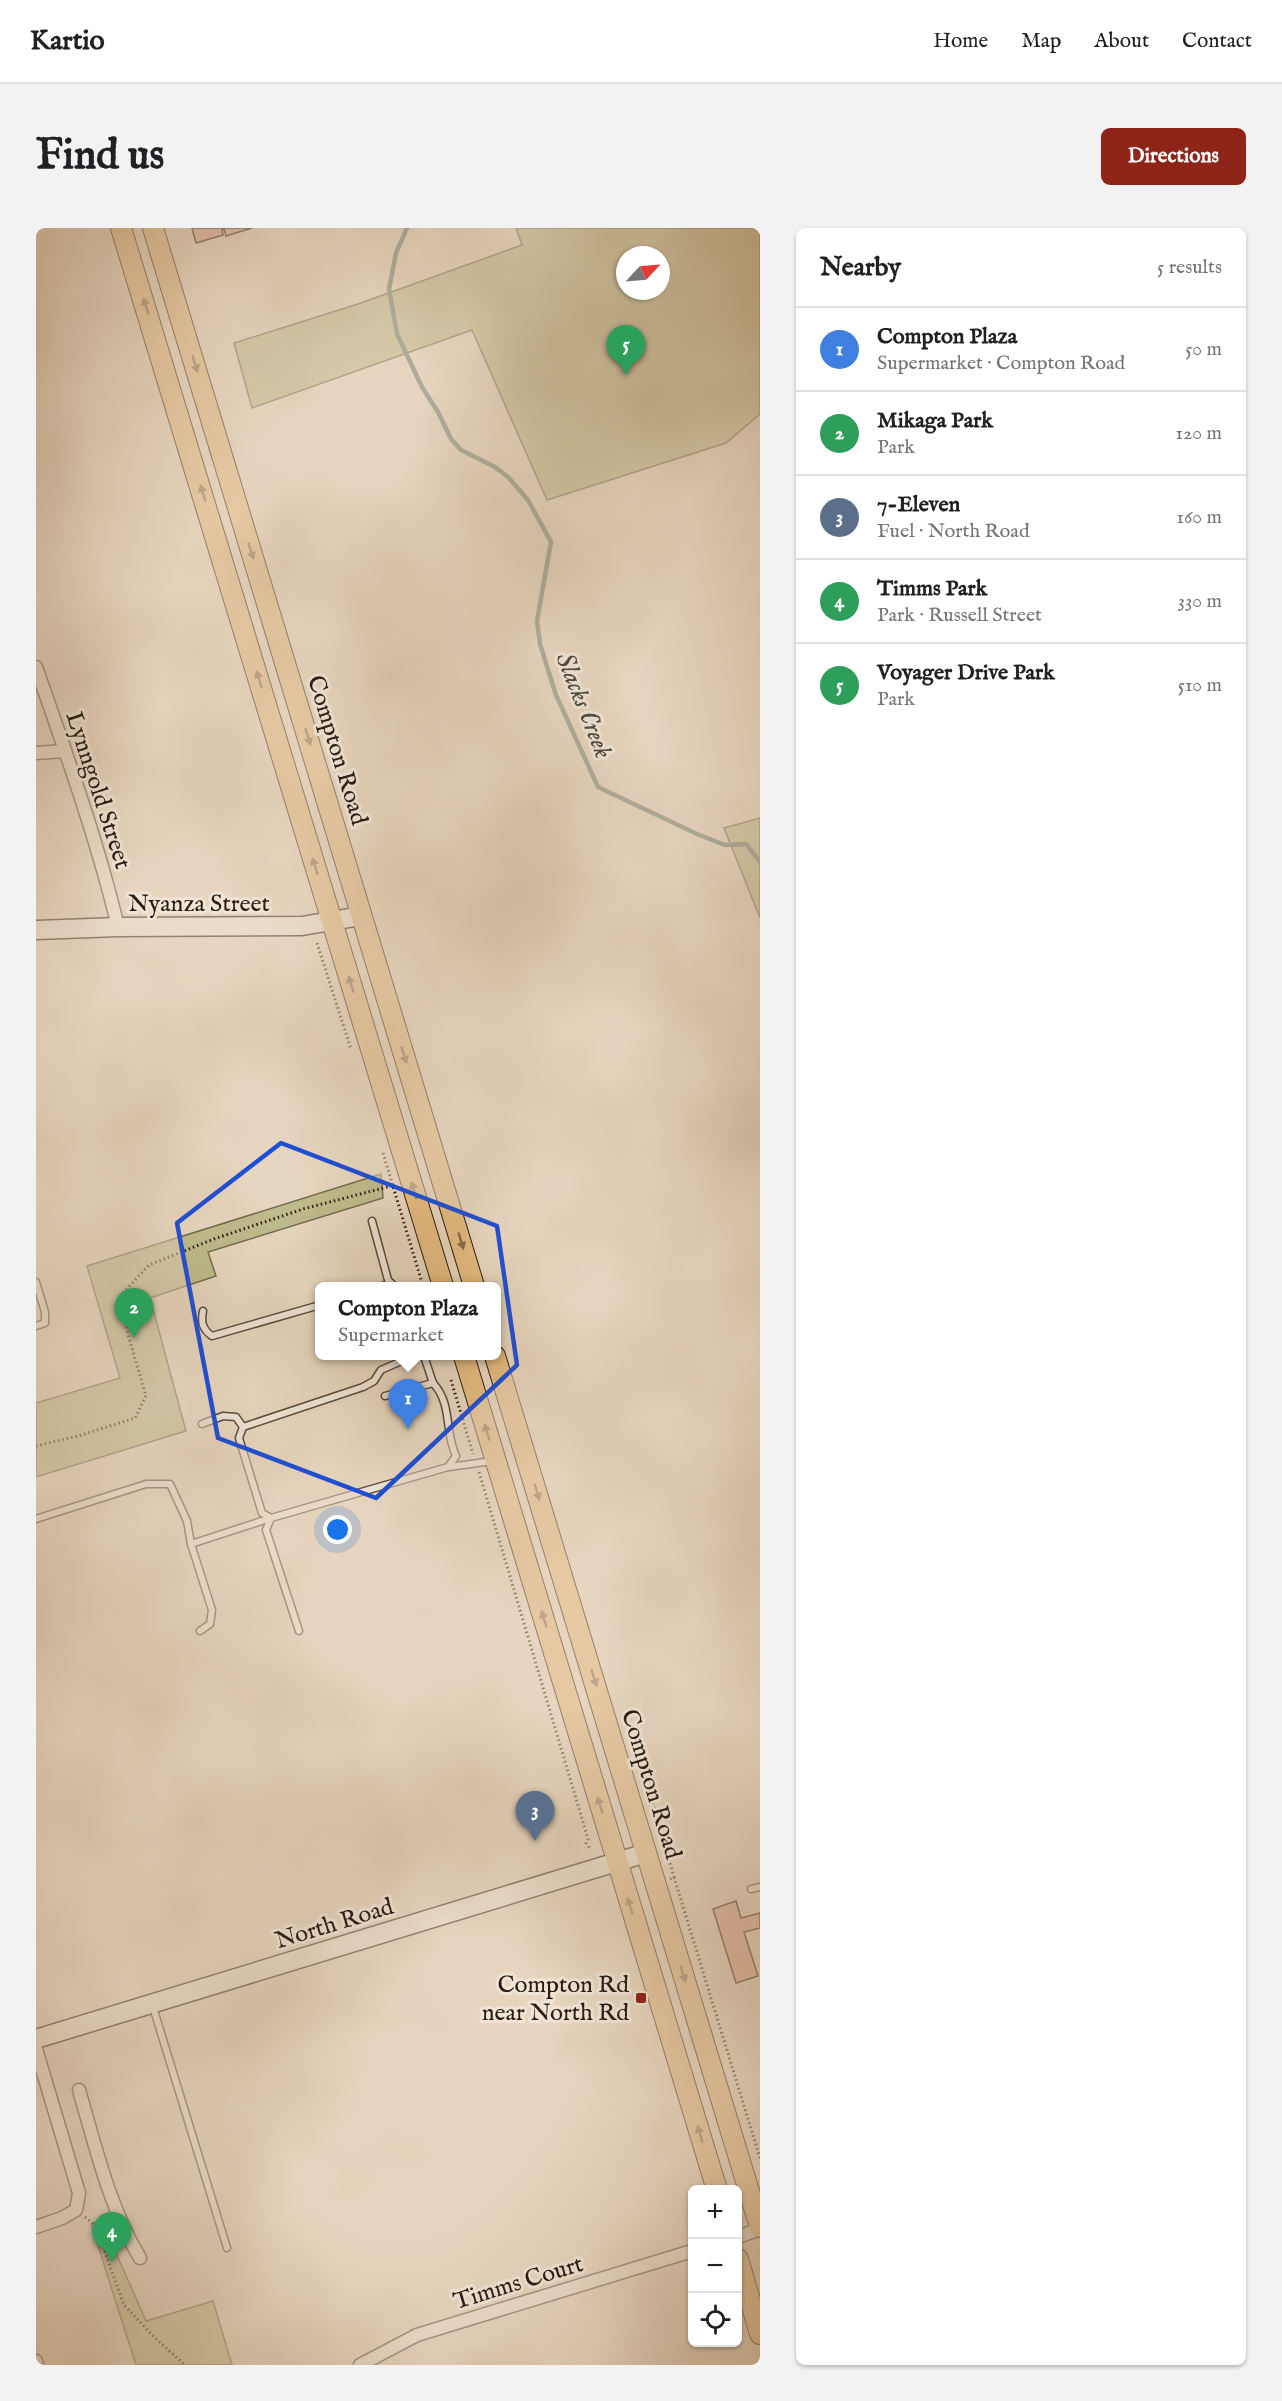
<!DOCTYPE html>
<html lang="en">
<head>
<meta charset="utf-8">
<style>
  :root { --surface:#fff; --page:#f2f2f2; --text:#202124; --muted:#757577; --line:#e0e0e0; --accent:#8f2418 }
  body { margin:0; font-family:"IM FELL English",serif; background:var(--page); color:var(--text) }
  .controls { position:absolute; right:18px; bottom:18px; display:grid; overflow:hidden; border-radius:9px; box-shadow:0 2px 4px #0004 }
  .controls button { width:54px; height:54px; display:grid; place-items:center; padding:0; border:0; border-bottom:2px solid var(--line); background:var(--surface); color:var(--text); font:30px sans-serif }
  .compass { position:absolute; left:580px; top:18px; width:54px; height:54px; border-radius:50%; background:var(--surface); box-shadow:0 2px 4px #0004; rotate:64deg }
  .you { position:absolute; left:302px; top:1302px; width:21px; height:21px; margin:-15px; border:4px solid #fff; border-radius:50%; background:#1a73e8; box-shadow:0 0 0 9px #1a73e833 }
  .badge { display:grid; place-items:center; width:39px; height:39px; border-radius:50%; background:var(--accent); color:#fff; font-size:20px; font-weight:700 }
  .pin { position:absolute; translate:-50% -50px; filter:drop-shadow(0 2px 3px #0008) }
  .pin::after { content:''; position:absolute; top:32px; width:21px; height:18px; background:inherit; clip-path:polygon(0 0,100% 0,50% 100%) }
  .popup { position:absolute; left:279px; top:1054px; width:186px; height:78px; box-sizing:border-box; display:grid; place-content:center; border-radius:9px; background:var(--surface); filter:drop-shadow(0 2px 4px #0005); font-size:20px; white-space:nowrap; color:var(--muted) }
  .popup b { font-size:22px; color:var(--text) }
  .popup::after { content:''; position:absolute; left:50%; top:100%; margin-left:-12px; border:12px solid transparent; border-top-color:var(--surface) }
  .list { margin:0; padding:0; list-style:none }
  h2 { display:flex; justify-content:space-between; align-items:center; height:78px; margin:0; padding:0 24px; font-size:26px }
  h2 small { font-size:20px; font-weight:400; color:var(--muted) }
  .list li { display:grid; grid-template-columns:39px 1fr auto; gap:18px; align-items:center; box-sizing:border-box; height:84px; padding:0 24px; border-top:2px solid var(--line) }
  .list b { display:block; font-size:22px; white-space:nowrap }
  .list p { margin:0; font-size:20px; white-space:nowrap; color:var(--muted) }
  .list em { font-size:20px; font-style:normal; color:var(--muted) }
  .icon { flex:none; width:33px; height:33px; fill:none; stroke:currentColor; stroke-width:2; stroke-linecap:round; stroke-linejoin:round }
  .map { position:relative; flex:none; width:724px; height:2137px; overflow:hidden; border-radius:9px }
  header { display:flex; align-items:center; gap:36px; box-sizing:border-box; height:84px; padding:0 30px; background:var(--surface); border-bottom:2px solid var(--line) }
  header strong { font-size:28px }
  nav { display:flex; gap:33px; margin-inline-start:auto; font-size:21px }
  .intro { display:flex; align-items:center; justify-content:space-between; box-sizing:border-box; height:144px; padding:0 36px }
  h1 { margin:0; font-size:42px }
  .button { padding:15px 27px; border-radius:9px; background:var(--accent); color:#fff; font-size:21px; font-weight:700 }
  main { display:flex; gap:36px; padding:0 36px }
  aside { flex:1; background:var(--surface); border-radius:9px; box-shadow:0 2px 4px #0004 }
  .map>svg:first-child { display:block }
  .green { fill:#bebb8c; stroke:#746b4e; stroke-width:1.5; fill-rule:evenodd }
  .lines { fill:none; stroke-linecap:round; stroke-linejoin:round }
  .stream { stroke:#6b7a72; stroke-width:4.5 }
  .building { fill:#e2a690; stroke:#2a1b11; stroke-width:1.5 }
  .lane-casing { stroke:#594a3c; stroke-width:9 }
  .street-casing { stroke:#594a3c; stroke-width:15 }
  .secondary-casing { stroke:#2a1b11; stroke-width:21 }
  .primary-casing { stroke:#2a1b11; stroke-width:22 }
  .path { stroke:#2a1b11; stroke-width:3; stroke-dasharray:1.5 3; stroke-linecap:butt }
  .lane { stroke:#efe4d5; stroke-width:6 }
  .street { stroke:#efe4d5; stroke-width:12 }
  .secondary { stroke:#efe4d5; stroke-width:18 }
  .primary { stroke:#e4bb80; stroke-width:20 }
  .oneway { fill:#876b48 }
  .marked { fill:none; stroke:#1d4ed8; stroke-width:4.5; stroke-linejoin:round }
  .poi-dot { fill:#8f2418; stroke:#efe4d5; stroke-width:2 }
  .labels { text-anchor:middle; stroke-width:6; stroke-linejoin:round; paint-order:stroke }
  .street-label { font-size:24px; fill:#2a1b11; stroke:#efe4d5 }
  .poi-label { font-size:24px; fill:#2a1b11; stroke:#efe4d5; text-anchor:end }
  .water-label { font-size:26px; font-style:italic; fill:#4b4a42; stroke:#efe4d5 }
</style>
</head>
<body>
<header>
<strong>Kartio</strong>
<nav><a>Home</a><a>Map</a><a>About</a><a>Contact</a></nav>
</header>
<div class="intro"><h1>Find us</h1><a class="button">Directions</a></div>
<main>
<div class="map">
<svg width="724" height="2137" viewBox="0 0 724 2137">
  <rect width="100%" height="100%" fill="#e7d6bf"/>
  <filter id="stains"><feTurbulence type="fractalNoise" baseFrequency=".00333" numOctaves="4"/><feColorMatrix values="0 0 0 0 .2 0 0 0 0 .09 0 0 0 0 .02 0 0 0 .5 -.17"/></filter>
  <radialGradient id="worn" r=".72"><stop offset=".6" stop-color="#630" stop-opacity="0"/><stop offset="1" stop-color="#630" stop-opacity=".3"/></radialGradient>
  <!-- green -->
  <g class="green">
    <path d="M480 0H724V186L690 215 511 272 436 102 216 180 198 115 322 76 486 17ZM589 27H625V63H589Z"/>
    <polygon points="724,590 724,690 688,600"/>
    <polygon points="345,946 347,970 172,1024 180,1048 114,1070 150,1203 0,1249 0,1175 84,1150 51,1038"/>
    <polygon points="66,1993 110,2093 177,2073 196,2137 100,2137 55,1996"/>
  </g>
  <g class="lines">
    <!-- stream -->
    <polyline class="stream" points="371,0 360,25 353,61 361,106 386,159 402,184 415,211 425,222 459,239 472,249 492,272 515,314 501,393 504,416 520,467 562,559 661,606 689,617 710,616 724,634"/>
  </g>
  <!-- building -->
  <g class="building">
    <polygon points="156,0 216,0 190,8 188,1 186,2 187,7 160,15"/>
    <polygon points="700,1673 705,1690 724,1685 724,1700 708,1704 722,1748 700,1755 677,1681"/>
  </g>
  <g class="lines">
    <!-- lane casing -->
    <g class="lane-casing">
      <g id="lane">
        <polyline points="336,993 352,1052 358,1058"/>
        <polyline points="0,1054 9,1084 9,1095 0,1098"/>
        <polyline points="347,1058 356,1056"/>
        <path d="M167 1083C165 1094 166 1101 176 1108L284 1077"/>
        <polyline points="388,1128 397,1155"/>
        <path d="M349 1168 397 1155C417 1177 408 1203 420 1228L412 1239 235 1290 226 1285 203 1210 207 1199 327 1159 338 1153 345 1142 377 1128"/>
        <polyline points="166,1196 187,1188 200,1189 207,1199"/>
        <polyline points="413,1239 456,1233"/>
        <polyline points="235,1290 230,1302 263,1403"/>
        <polyline points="0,1291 110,1256 134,1256 151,1293 155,1316 235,1290"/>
        <polyline points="155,1316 176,1382 174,1396 164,1403"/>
        <polyline points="715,1661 724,1659"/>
        <polyline points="117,1779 191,2020"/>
      </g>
    </g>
    <!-- street casing -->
    <g class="street-casing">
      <g id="street">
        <path d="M0 439C30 525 61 611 82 699"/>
        <polyline points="0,525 29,523"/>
        <polyline points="0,1821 43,1965 40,1982 26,1990 0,1999"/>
        <path d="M43 1862C59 1917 74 1981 104 2030"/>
        <polyline points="702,2009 724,2001"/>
        <polyline points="0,2133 1,2137"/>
        <polyline points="324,2137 381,2107 656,2023"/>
      </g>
    </g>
    <!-- secondary casing -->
    <g class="secondary-casing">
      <g id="secondary">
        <polyline points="0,702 82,699 266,698 325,688"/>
        <polyline points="0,1811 610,1625"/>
      </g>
    </g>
    <!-- primary casing -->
    <g class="primary-casing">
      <g id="primary">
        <polyline points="85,0 407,1058"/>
        <polyline points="117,0 438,1058"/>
        <polyline points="428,1128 681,1962"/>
        <polyline points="459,1128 724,1999"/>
        <polyline points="702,2031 724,2106"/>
      </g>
    </g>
    <!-- path -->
    <g class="path">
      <polyline points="281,715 315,821"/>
      <polyline points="347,925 387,1058"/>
      <polyline points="415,1152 437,1226"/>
      <polyline points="0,1218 42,1208 99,1190 110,1168 84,1079 90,1062 113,1037 178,1011 267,981 355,958"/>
      <polyline points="443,1244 552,1611 550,1615 554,1621"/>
      <polyline points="606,1550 613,1562 638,1649"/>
      <polyline points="634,1651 638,1649 724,1930"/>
      <polyline points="49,1989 59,1997 88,2077 118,2109 149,2137"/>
    </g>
    <!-- lane -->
    <use href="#lane" class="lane"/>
    <!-- street -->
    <use href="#street" class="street"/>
    <!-- secondary -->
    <use href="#secondary" class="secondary"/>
    <!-- primary -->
    <use href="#primary" class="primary"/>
  </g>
  <!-- one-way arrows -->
  <defs><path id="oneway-solid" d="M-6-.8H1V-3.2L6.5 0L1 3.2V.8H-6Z" transform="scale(1.5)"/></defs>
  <g class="oneway">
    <use href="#oneway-solid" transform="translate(110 78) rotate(-108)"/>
    <use href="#oneway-solid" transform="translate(159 136) rotate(73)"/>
    <use href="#oneway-solid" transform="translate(167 265) rotate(-107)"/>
    <use href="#oneway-solid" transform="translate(215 323) rotate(73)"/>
    <use href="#oneway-solid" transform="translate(223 451) rotate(-107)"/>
    <use href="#oneway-solid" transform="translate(272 509) rotate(73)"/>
    <use href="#oneway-solid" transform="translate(279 638) rotate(-107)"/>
    <use href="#oneway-solid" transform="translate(315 756) rotate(-107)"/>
    <use href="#oneway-solid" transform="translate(368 827) rotate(73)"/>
    <use href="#oneway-solid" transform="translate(378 962) rotate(-107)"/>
    <use href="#oneway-solid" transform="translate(425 1013) rotate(73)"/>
    <use href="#oneway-solid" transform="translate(451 1204) rotate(-107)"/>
    <use href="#oneway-solid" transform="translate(501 1264) rotate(73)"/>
    <use href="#oneway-solid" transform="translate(508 1391) rotate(-107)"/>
    <use href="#oneway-solid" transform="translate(558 1450) rotate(73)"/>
    <use href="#oneway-solid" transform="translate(564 1577) rotate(-107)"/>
    <use href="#oneway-solid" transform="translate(594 1678) rotate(-107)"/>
    <use href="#oneway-solid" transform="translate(647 1746) rotate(73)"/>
    <use href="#oneway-solid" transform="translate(664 1906) rotate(-107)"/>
  </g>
  <!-- marked area -->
  <path d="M0 0H724V2137H0ZM245 915 461 998 481 1137 340 1270 182 1210 141 995Z" fill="#e7d6bf" fill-opacity=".55" fill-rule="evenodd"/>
  <path class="marked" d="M245 915 461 998 481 1137 340 1270 182 1210 141 995Z"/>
  <!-- markers -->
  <rect class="poi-dot" x="599" y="1764" width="12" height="12" rx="3"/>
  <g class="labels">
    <!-- street labels -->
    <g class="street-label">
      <text transform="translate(302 522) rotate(73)" y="8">Compton Road</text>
      <text transform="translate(63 562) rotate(72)" y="8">Lynngold Street</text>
      <text x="163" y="683">Nyanza Street</text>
      <text transform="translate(616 1556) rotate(73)" y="8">Compton Road</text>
      <text transform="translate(298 1695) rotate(-17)" y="8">North Road</text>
      <text transform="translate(482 2054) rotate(-17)" y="8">Timms Court</text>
    </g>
    <!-- poi labels -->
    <g class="poi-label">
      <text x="593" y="1764">Compton Rd<tspan x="593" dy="28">near North Rd</tspan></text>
    </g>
    <!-- water labels -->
    <g class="water-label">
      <text transform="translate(549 477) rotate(68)" y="9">Slacks Creek</text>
    </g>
  </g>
  <rect width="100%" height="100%" filter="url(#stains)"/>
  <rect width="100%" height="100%" fill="url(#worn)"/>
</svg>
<div class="controls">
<button>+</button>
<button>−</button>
<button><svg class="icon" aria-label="locate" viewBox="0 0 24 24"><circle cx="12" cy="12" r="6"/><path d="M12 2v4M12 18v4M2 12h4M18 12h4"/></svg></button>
</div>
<svg class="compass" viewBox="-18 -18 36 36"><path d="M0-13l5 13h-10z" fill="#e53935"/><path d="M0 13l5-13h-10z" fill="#757577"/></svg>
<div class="you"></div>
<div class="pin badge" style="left:372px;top:1201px;background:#3f7fe0">1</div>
<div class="popup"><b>Compton Plaza</b>Supermarket</div>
<div class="pin badge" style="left:98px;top:1110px;background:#2e9e5b">2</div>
<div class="pin badge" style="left:499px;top:1613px;background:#5c6f8a">3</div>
<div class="pin badge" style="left:76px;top:2034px;background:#2e9e5b">4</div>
<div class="pin badge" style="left:590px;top:147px;background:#2e9e5b">5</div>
</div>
<aside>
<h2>Nearby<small>5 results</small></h2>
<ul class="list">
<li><span class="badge" style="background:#3f7fe0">1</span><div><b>Compton Plaza</b><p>Supermarket · Compton Road</p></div><em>50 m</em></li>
<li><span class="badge" style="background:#2e9e5b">2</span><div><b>Mikaga Park</b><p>Park</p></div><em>120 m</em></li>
<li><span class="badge" style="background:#5c6f8a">3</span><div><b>7-Eleven</b><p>Fuel · North Road</p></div><em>160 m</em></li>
<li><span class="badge" style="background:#2e9e5b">4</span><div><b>Timms Park</b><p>Park · Russell Street</p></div><em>330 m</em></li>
<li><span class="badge" style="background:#2e9e5b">5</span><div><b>Voyager Drive Park</b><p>Park</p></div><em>510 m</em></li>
</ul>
</aside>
</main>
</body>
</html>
